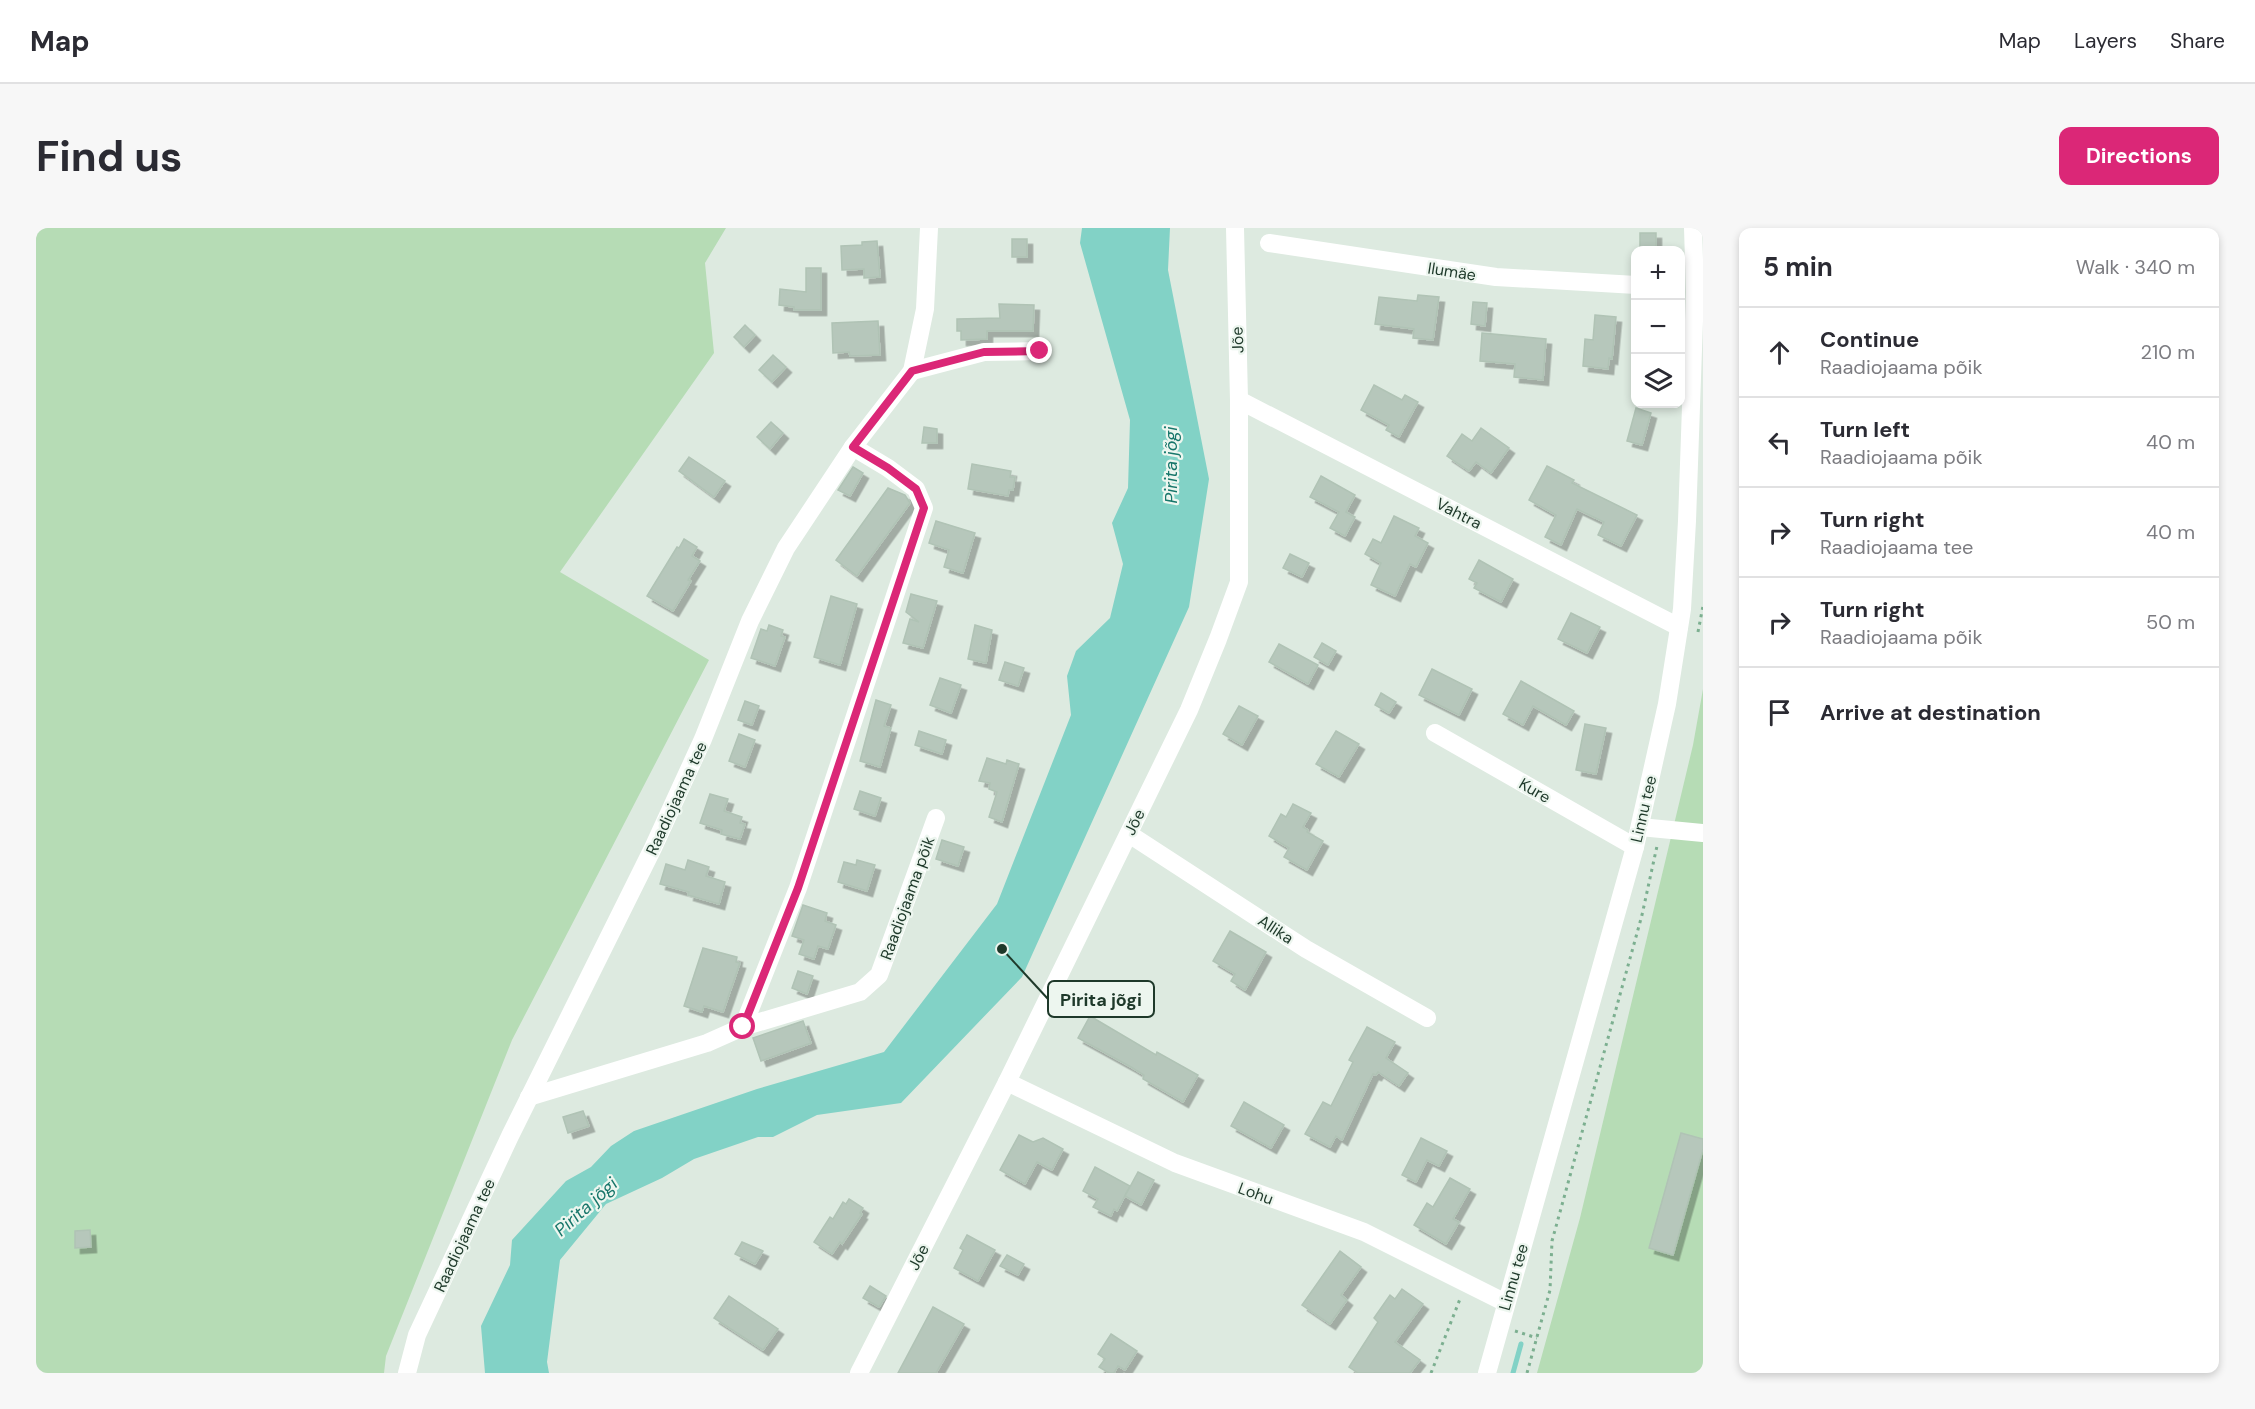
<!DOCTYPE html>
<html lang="en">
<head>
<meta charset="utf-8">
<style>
  :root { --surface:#fff; --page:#f7f7f7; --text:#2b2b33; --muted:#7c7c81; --line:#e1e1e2; --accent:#db2777 }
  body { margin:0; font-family:"DM Sans",sans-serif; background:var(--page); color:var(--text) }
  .controls { position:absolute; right:18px; top:18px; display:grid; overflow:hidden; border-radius:12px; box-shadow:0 3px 9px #0003 }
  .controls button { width:54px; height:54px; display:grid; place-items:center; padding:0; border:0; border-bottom:2px solid var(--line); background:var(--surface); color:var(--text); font:30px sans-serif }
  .stop { position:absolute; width:18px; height:18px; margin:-14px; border:4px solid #db2777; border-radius:50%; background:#fff }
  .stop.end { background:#db2777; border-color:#fff; box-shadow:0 2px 6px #0008 }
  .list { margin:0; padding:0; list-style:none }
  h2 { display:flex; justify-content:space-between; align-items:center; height:78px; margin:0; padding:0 24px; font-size:26px }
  h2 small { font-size:20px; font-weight:400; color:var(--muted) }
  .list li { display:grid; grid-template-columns:39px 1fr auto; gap:18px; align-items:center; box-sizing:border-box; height:90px; padding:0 24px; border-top:2px solid var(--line) }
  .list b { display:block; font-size:22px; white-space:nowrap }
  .list p { margin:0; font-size:20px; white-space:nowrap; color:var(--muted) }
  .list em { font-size:20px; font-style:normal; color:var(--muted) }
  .icon { flex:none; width:33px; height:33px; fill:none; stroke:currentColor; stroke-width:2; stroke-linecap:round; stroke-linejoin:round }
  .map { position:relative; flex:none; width:1667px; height:1145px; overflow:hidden; border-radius:12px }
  header { display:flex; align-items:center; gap:36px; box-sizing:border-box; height:84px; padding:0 30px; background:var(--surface); border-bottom:2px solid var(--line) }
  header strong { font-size:28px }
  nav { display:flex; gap:33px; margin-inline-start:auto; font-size:21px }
  .intro { display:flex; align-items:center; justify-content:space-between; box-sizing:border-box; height:144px; padding:0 36px }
  h1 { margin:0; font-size:42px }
  .button { padding:15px 27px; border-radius:12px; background:var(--accent); color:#fff; font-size:21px; font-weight:700 }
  main { display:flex; gap:36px; padding:0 36px }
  aside { flex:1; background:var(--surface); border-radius:12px; box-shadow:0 3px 9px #0003 }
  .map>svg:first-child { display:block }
  .green { fill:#b6dcb5 }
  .water { fill:#82d2c6 }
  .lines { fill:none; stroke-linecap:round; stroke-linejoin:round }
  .stream { stroke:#82d2c6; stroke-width:5 }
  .building { fill:#b6c7bb; stroke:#b0c3b5; stroke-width:1.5; filter:url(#shadow) }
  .path { stroke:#7caf90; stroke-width:3; stroke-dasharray:3 4.5; stroke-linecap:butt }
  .minor { stroke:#fff; stroke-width:18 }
  .route { stroke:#db2777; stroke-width:8 }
  .labels { text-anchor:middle; stroke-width:4.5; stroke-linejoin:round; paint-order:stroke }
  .street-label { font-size:16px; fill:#1e392a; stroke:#edf6ef }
  .water-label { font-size:18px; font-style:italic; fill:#17766a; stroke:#edf6ef }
  .leader { fill:none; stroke:#1e392a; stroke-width:2 }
  .callout-dot { fill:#1e392a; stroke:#edf6ef; stroke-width:2 }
  .callout { fill:#edf6ef; stroke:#1e392a; stroke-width:2 }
  .callout-label { font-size:18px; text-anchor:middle; font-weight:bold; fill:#1e392a }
</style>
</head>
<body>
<header>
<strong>Map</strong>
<nav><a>Map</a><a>Layers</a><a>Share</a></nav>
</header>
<div class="intro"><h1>Find us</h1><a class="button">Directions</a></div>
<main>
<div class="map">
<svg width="1667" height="1145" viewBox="0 0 1667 1145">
  <defs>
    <filter id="shadow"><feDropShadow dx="5.5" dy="5.5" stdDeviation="0" flood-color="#0004"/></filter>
  </defs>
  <rect width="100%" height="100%" fill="#ddeae0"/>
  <!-- green -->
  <g class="green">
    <polygon points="0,0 690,0 669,35 678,125 524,344 673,432 476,812 350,1128 348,1145 0,1145"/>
    <polygon points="1667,461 1667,1145 1501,1145 1544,990 1657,517"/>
  </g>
  <!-- water -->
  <polygon class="water" points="1046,0 1134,0 1132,42 1173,251 1153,379 986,749 865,875 781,887 737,909 722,909 658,931 626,950 570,976 524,1032 511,1134 513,1145 449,1145 445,1098 474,1037 476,1012 530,953 555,939 575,918 598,903 721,861 848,824 961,676 1035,487 1031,448 1040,423 1074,390 1087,336 1076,295 1092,260 1094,192 1044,15"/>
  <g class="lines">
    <!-- stream -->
    <polyline class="stream" points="1477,1145 1485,1116"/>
  </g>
  <!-- building -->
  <g class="building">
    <rect x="1604" y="5" width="16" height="17"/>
    <rect x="976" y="11" width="15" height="18"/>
    <polygon points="841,13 844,49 828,50 828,41 806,42 805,18 826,17 826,14"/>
    <polygon points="770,40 785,40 785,82 758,82 758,79 743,77 744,61 770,64"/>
    <polygon points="1382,67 1403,69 1397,112 1377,110 1378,101 1339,96 1343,69 1381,73"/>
    <polygon points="1437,74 1451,75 1449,98 1435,96"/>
    <polygon points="963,76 998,77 997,103 951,103 951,111 925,112 925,103 921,103 921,91 964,90"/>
    <polygon points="1559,87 1580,89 1576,131 1573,130 1572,141 1547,138 1549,111 1557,112"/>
    <polygon points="842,93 844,127 814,128 813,124 797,125 796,95"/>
    <polygon points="709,97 719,107 708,119 698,109"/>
    <polygon points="1446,105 1510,111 1507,152 1478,149 1479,136 1444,133"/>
    <polygon points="737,127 750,139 736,154 723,142"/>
    <polygon points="1338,157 1366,172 1369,167 1382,174 1363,209 1350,202 1353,197 1325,182"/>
    <polygon points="1600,180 1615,185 1606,217 1591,213"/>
    <polygon points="735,194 747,205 734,221 721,209"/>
    <polygon points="888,199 901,201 901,215 886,215"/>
    <polygon points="1445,200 1473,220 1455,245 1440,234 1433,243 1411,228 1426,206 1436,213"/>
    <polygon points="653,229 689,253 678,269 643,243"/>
    <polygon points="936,236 975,243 974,249 979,249 977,262 973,262 972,268 932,261"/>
    <polygon points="1511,238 1538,252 1536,255 1601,287 1585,318 1562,307 1568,294 1541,281 1525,317 1509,309 1520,287 1493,272"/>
    <polygon points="817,239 827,245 814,268 802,262"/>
    <polygon points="1285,248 1319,267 1310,284 1319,289 1309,308 1294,300 1303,284 1274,269"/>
    <polygon points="852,260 869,267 874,275 821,348 800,332"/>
    <polygon points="1358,288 1383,300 1379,308 1392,315 1380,339 1374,336 1359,368 1335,357 1345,335 1329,326 1337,311 1345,315"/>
    <polygon points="900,293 939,305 927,345 908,339 913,322 893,315"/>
    <polygon points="648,311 661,319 656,328 664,333 652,352 655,353 637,383 611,368 641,319 643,320"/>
    <polygon points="1254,326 1273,335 1266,349 1247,340"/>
    <polygon points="1443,332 1477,351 1465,374 1438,360 1441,355 1433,351"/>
    <polygon points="875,366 901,373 887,420 867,415 874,391 883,394 870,384"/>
    <polygon points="795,368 821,376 804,437 778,429"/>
    <polygon points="1535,385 1564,399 1551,425 1522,411"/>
    <polygon points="733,397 747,402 745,408 749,409 739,438 715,430 725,401 731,403"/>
    <polygon points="939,397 956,402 950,435 932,431"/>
    <polygon points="1286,415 1300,423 1292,437 1278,429"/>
    <polygon points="1243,416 1282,437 1272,456 1233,434"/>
    <polygon points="969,434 988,440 982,458 963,452"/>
    <polygon points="1396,441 1436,461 1423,487 1383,467"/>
    <polygon points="904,450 925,457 915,485 894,477"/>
    <polygon points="1485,453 1538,483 1530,497 1497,478 1487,497 1467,486"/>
    <polygon points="1345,465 1360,474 1353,485 1339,477"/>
    <polygon points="840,472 855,477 848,498 855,500 844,539 824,533"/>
    <polygon points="709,473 723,478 716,497 702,492"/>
    <polygon points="1203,478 1222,488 1206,517 1187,506"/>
    <polygon points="1549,496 1570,500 1560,546 1540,542"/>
    <polygon points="883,503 910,512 906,526 879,517"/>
    <polygon points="1300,503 1323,516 1303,549 1280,536"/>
    <polygon points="703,506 719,512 709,539 693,533"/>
    <polygon points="951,530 970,536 971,532 983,536 966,594 953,589 961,564 953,561 954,555 943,553"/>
    <polygon points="824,563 845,570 839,588 818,581"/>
    <polygon points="674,566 692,571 688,583 706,589 704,595 709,596 704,611 685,606 686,602 664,595"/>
    <polygon points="1257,576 1275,585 1267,599 1272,602 1271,604 1287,613 1271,642 1248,629 1253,620 1233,608 1245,586 1250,589"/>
    <polygon points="906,612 928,619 922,638 900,631"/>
    <polygon points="652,632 673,639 670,648 689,654 683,676 652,667 653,664 624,656 630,636 649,642"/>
    <polygon points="821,632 839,637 831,663 802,654 808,634 820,637"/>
    <polygon points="767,677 791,685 789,693 800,697 792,721 782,718 778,731 763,726 768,712 756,708"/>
    <polygon points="1194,703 1230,724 1209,762 1195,753 1199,746 1177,733"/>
    <polygon points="667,720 701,729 700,734 704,735 687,784 668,778 666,784 648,778"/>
    <polygon points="762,743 777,748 771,766 756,760"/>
    <polygon points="1054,788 1120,827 1121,824 1162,847 1147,874 1107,851 1108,847 1095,839 1042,810"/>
    <polygon points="767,793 775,815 725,833 717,810"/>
    <polygon points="1331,799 1359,814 1350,830 1372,845 1363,858 1342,844 1340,847 1337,846 1306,912 1300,908 1294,919 1269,906 1287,874 1295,878 1317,834 1313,832"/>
    <polygon points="1208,874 1248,897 1235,920 1195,898"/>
    <polygon points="547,883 553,898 532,905 527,889"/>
    <polygon points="1645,905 1667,911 1667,921 1637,1027 1613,1020"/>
    <polygon points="983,907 997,914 1007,910 1027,921 1016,942 1001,934 989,956 964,942"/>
    <polygon points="1385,910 1411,923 1403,938 1391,932 1380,954 1366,947"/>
    <polygon points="1059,939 1094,958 1081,983 1078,981 1075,988 1057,979 1062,971 1047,963"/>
    <polygon points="1102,944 1118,952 1105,977 1089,968"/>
    <polygon points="1414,950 1434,961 1417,991 1423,994 1410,1016 1378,997 1391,975 1397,979"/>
    <polygon points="813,971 827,980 824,985 826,986 806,1016 804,1014 796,1026 778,1014 794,989 797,991 807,974 810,976"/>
    <polygon points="54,1002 55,1019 39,1020 39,1003"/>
    <polygon points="931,1007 959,1022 942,1053 918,1040 927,1022 924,1020"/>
    <polygon points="706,1014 727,1023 719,1036 699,1026"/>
    <polygon points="1304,1023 1325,1039 1305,1067 1311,1072 1294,1096 1266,1077"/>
    <polygon points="971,1027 988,1036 982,1047 964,1038"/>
    <polygon points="834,1058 850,1068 843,1079 827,1070"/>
    <polygon points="1366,1061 1387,1076 1359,1114 1384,1132 1374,1145 1322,1145 1313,1139 1342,1094 1338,1090 1354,1067 1359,1071"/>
    <polygon points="693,1068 742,1101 727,1122 678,1090"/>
    <polygon points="897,1079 928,1096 900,1145 862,1145"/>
    <polygon points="1075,1106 1101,1123 1089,1142 1082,1138 1078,1145 1073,1145 1063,1139 1069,1131 1062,1126"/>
  </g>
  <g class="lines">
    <!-- path -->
    <g class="path">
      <polyline points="1662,404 1667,378"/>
      <polyline points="1479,1103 1501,1110"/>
      <polyline points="1395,1145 1424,1071"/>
      <polyline points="1491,1145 1514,1062 1516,1013 1606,687 1621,618"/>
    </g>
    <!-- minor -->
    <g class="minor">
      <polyline points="1233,15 1460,49 1600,57"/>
      <polyline points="876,143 948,124 1004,123"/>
      <polyline points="1203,172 1643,399"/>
      <polyline points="1399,505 1599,619"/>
      <polyline points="1604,599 1667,605"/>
      <polyline points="1093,606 1270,721 1391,790"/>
      <polyline points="707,799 824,764 843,747 900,590"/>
      <polyline points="971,854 1139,935 1328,1004 1470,1075"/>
      <polyline points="493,869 671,815 707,799 762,660 888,280 880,261 852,240 817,219"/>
      <polyline points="371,1145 381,1107 474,908 617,620 667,511 714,393 750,320 817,219 876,143 889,81 893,0"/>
      <polyline points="823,1145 971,854 1153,482 1182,411 1203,354 1203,172 1199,0"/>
      <polyline points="1451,1145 1599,619 1631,476 1646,381 1651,293 1659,64 1657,0"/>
    </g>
  </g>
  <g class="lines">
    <!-- route -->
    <polyline class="route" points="707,799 762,660 888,280 880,261 852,240 817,219 876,143 948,124 1004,123"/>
  </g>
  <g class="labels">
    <!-- street labels -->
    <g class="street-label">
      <text transform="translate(1416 43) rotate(9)" y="6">Ilumäe</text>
      <text transform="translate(1201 112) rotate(-92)" y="6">Jõe</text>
      <text transform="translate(1423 285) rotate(27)" y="6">Vahtra</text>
      <text transform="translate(1499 562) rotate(30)" y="6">Kure</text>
      <text transform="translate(640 570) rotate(-65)" y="6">Raadiojaama tee</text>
      <text transform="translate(1607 581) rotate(-77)" y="6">Linnu tee</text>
      <text transform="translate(1098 594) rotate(-64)" y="6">Jõe</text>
      <text transform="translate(871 670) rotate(-70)" y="6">Raadiojaama põik</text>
      <text transform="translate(1240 701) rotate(33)" y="6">Allika</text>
      <text transform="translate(1220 965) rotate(20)" y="6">Lohu</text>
      <text transform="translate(428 1007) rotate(-65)" y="6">Raadiojaama tee</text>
      <text transform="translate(882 1029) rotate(-63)" y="6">Jõe</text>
      <text transform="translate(1477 1049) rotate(-74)" y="6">Linnu tee</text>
    </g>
    <!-- water labels -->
    <g class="water-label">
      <text transform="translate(1135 237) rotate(-90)" y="6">Pirita jõgi</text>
      <text transform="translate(550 979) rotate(-42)" y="6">Pirita jõgi</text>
    </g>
  </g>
  <!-- callouts -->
  <path class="leader" d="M966 721L1012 771"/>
  <circle class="callout-dot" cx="966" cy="721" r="6"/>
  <rect class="callout" x="1012" y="753" width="106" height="36" rx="6"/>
  <g class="callout-label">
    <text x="1065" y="778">Pirita jõgi</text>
  </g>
</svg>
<div class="controls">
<button>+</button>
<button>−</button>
<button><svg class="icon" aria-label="layers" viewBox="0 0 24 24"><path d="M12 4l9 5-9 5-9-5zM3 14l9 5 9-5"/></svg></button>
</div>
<div class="stop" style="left:707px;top:799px"></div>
<div class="stop end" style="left:1004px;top:123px"></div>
</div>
<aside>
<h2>5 min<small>Walk · 340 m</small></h2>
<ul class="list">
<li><svg class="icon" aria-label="ahead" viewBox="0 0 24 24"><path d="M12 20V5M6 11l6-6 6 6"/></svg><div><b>Continue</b><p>Raadiojaama põik</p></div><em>210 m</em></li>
<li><svg class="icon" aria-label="left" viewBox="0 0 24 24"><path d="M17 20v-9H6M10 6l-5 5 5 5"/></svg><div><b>Turn left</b><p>Raadiojaama põik</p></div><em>40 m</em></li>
<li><svg class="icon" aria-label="right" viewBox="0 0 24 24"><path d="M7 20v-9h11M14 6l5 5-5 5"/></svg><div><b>Turn right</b><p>Raadiojaama tee</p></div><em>40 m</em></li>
<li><svg class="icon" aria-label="right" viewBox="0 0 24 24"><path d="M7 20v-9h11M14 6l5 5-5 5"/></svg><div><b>Turn right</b><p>Raadiojaama põik</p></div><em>50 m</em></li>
<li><svg class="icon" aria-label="arrive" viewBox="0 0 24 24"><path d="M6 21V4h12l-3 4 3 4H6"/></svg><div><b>Arrive at destination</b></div></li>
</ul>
</aside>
</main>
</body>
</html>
